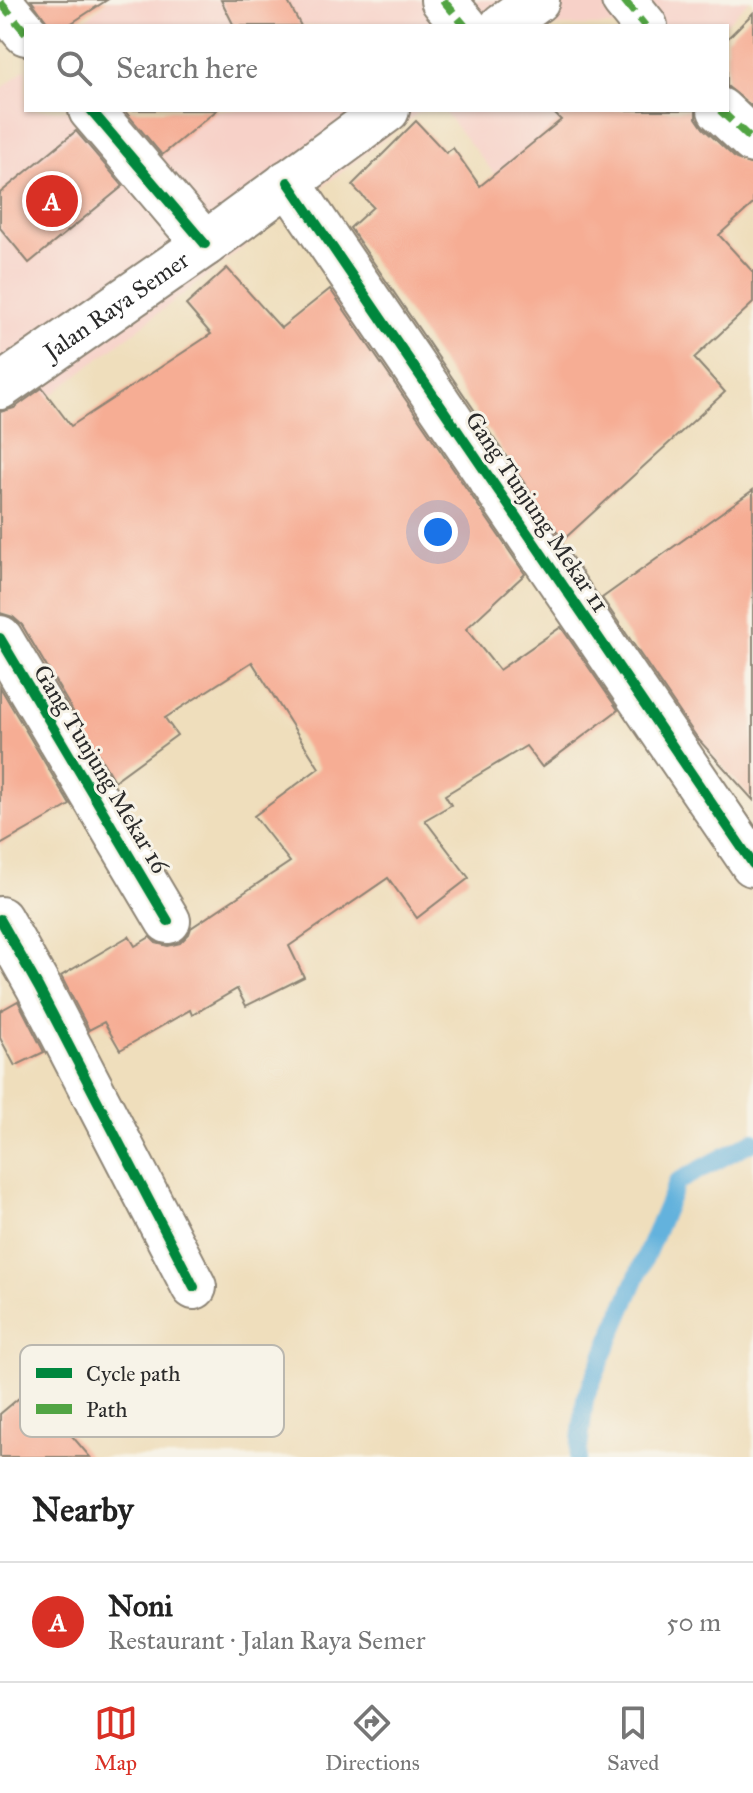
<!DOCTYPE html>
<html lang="en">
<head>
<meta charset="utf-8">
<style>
  :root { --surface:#fff; --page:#f6f6f6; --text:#222; --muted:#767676; --line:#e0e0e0; --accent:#d93025 }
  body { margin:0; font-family:"IM FELL Great Primer",serif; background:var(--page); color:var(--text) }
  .you { position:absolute; left:438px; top:532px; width:28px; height:28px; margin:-20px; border:6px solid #fff; border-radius:50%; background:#1a73e8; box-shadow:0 0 0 12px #1a73e833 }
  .badge { display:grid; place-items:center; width:52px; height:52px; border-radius:50%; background:var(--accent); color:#fff; font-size:26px; font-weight:700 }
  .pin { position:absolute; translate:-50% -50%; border:4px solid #fff; box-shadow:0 2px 8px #0006 }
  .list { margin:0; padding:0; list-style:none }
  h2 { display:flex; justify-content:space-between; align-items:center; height:104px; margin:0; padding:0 32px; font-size:34px }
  h2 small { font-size:26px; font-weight:400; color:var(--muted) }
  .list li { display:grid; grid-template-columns:52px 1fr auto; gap:24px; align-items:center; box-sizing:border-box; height:120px; padding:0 32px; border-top:2px solid var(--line) }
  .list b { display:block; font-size:30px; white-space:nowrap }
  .list p { margin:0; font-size:26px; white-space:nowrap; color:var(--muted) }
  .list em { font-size:26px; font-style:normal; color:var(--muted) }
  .icon { flex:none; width:44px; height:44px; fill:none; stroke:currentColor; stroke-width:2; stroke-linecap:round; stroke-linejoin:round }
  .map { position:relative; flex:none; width:753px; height:1457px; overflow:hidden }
  .search { position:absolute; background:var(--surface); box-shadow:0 2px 6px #0004; left:24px; right:24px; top:24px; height:88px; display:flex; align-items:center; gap:20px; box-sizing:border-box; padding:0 28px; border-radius:0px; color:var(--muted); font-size:30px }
  .sheet { height:224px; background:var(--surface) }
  nav { display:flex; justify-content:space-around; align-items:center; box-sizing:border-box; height:112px; border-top:2px solid var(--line); background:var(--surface); font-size:22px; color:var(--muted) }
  nav a { display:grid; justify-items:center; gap:4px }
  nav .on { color:var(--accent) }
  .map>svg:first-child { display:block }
  .built { fill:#f7d1c8 }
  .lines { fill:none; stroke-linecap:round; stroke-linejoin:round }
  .stream { stroke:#63b2dd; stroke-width:18 }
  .building { fill:#f6ad94 }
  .minor-casing { stroke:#8d8474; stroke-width:48 }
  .tertiary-casing { stroke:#8d8474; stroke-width:48 }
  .minor { stroke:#fff; stroke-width:44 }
  .tertiary { stroke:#fff; stroke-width:44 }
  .quiet { stroke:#51a443; stroke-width:8; stroke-dasharray:16 8; stroke-linecap:butt }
  .cycleway-casing { stroke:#f7f3e8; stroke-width:15 }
  .cycleway { stroke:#00873e; stroke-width:10 }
  .labels { text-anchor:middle; stroke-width:6; stroke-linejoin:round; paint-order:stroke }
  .street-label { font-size:24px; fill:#2b2b2b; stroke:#f7f3e8 }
  .key { fill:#f7f3e8; stroke:#bab7af; stroke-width:2 }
  .key-label { font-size:22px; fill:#2b2b2b }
</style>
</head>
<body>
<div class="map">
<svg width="753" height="1457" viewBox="0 0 753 1457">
  <rect width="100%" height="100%" fill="#f7f3e8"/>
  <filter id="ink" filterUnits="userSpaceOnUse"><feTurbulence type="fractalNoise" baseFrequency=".0125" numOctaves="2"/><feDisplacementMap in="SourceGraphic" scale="16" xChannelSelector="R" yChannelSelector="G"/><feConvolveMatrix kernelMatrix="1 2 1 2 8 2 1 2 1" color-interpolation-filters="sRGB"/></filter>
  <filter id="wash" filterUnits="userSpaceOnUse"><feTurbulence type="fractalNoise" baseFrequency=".006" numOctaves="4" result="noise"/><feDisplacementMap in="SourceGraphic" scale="32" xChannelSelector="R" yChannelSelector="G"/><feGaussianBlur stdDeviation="1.8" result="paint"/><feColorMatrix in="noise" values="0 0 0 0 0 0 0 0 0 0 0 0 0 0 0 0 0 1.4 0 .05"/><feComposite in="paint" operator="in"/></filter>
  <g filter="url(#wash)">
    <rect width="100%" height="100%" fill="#efdebc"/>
    <!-- built -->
    <g class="built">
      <polygon points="108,0 750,0 723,26 77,26"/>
      <polygon points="26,68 26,110 422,110 0,435 0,90"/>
      <polygon points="443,110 637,110 512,196"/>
    </g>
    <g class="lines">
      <!-- stream -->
      <polyline class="stream" points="578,1457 585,1399 677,1182 753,1141"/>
    </g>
    <g id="blocks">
      <!-- building -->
      <g class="building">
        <polygon points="31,0 107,0 67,26 50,26"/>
        <polygon points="221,0 287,0 301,26 234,26"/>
        <polygon points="753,13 753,107 727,86 727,39"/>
        <polygon points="124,110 217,110 162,155"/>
        <polygon points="551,110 696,110 696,118 703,128 736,159 753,165 753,204 719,235 753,272 753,303 694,358 725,392 563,540 350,228 373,207 352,185 416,121 446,153 453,148 480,186 561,120"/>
        <polygon points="76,131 123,186 29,263 0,228 0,193"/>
        <polygon points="227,268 281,328 330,289 525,574 466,629 499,670 561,627 618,710 542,767 526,746 445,795 451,805 425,820 469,878 417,918 388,878 289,946 304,977 246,1006 237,989 192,1015 190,1010 120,1050 104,1022 89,1030 61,976 129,936 135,946 150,937 156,943 168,946 180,943 189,934 191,928 290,862 254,816 319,768 252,662 165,718 177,735 114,781 22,625 13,617 0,613 0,412 14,408 42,388 71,426 211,334 186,305"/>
        <polygon points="753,490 753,800 698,739 602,598"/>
        <polygon points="0,687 70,805 0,845"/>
        <polygon points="18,1001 44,1052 15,1066 0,1038 0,1011"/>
        <polygon points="31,1388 90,1457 0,1457 0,1414"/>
      </g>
    </g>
  </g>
  <g filter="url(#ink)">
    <use href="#blocks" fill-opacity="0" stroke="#8d8474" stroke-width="2"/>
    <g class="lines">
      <!-- minor casing -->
      <g class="minor-casing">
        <g id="minor">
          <polyline points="443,0 465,26"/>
          <polyline points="624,0 645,26"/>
          <polyline points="0,2 26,33"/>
          <polyline points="91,110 205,244"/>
          <polyline points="720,110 753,141"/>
          <polyline points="288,182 753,864"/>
          <polyline points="0,638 168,921"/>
          <polyline points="0,919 39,988 194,1287"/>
        </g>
      </g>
      <!-- tertiary casing -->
      <g class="tertiary-casing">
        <g id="tertiary">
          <polyline points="502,26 537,0"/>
          <path id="s1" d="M0 387 205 244 387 110"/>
        </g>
      </g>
      <!-- minor -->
      <use href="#minor" class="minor"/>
      <!-- tertiary -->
      <use href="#tertiary" class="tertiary"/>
      <!-- quiet -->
      <g class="quiet">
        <polyline points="443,0 465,26"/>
        <polyline points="624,0 645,26"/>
        <polyline points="0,2 26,33"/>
        <polyline points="720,110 753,141"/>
      </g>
      <!-- cycleway casing -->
      <g class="cycleway-casing">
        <g id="cycleway">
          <polyline points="91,110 205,244"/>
          <polyline points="288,182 753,864"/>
          <polyline points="0,638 168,921"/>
          <polyline points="0,919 39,988 194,1287"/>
        </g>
      </g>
      <!-- cycleway -->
      <use href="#cycleway" class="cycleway"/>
    </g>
  </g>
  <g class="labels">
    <!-- street labels -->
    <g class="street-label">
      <text dy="8" stroke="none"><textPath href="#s1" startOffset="142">Jalan Raya Semer</textPath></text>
      <text transform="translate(537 512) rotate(56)" y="8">Gang Tunjung Mekar 11</text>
      <text transform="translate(101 769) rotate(59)" y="8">Gang Tunjung Mekar 16</text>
    </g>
  </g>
  <!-- legend -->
  <rect x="20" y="1345" width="264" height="92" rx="12" class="key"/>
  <rect x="36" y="1368" width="36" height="10" fill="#00873e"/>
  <rect x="36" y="1404" width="36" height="10" fill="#51a443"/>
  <g class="key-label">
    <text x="86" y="1381">Cycle path</text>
    <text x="86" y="1417">Path</text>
  </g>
</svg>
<div class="you"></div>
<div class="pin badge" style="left:52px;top:201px">A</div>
<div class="search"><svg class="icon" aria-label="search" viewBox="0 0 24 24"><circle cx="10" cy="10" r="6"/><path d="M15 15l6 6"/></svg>Search here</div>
</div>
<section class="sheet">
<h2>Nearby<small></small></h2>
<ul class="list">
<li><span class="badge">A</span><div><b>Noni</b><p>Restaurant · Jalan Raya Semer</p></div><em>50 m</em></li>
</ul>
</section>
<nav>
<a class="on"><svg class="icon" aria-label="map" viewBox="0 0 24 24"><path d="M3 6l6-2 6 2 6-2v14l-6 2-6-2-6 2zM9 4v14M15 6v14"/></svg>Map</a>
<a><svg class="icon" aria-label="directions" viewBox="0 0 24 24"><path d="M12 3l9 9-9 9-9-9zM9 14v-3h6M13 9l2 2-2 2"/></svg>Directions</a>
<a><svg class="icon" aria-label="saved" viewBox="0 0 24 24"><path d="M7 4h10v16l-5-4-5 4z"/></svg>Saved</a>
</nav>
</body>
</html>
